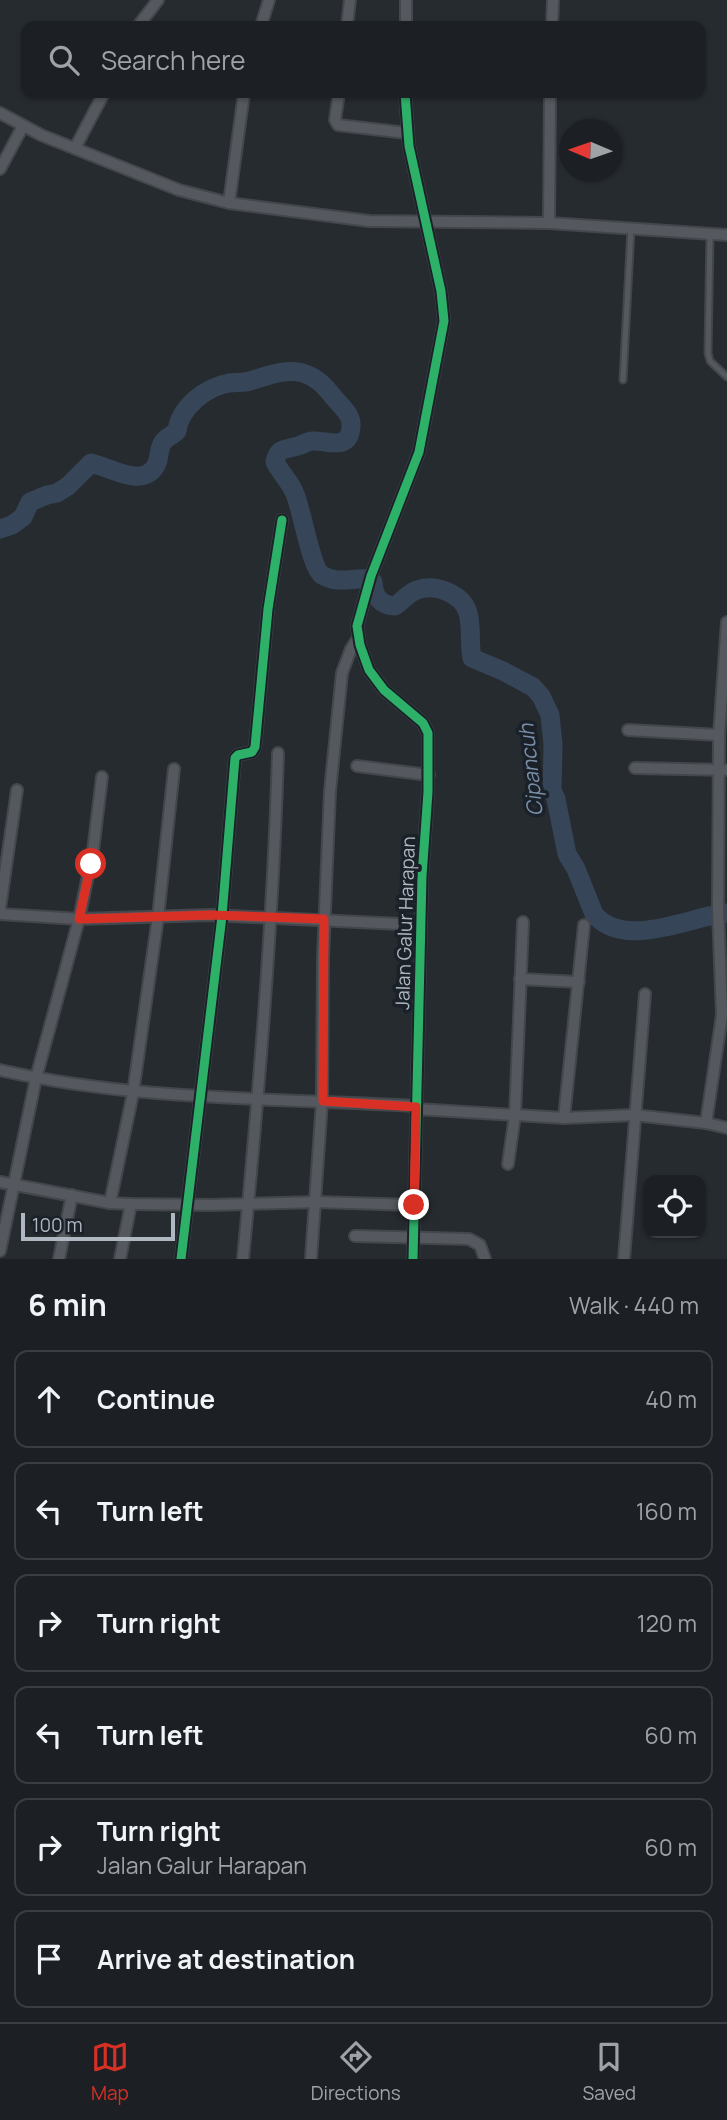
<!DOCTYPE html>
<html lang="en">
<head>
<meta charset="utf-8">
<style>
  :root { --surface:#1c2024; --page:#25282c; --text:#f1f3f6; --muted:#a0a3a6; --line:#3a3e41; --accent:#d93025 }
  body { margin:0; font-family:Manrope,sans-serif; background:var(--page); color:var(--text) }
  .controls { position:absolute; right:21px; bottom:21px; display:grid; overflow:hidden; border-radius:14px; box-shadow:0 2px 5px #0004 }
  .controls button { width:63px; height:63px; display:grid; place-items:center; padding:0; border:0; border-bottom:2px solid var(--line); background:var(--surface); color:var(--text); font:35px sans-serif }
  .compass { position:absolute; left:559px; top:119px; width:63px; height:63px; border-radius:50%; background:var(--surface); box-shadow:0 2px 5px #0004; rotate:272deg }
  .scale { position:absolute; left:21px; bottom:18px; width:154px; box-sizing:border-box; padding-left:7px; border:4px solid #afb7c1; border-top:0; font-size:19px; line-height:24px; white-space:nowrap; color:#afb7c1; -webkit-text-stroke:5px #1a2129; paint-order:stroke }
  .stop { position:absolute; width:21px; height:21px; margin:-16px; border:5px solid #d93025; border-radius:50%; background:#fff }
  .stop.end { background:#d93025; border-color:#fff; box-shadow:0 2px 7px #0008 }
  .list { margin:0; padding:0; list-style:none }
  h2 { display:flex; justify-content:space-between; align-items:center; height:91px; margin:0; padding:0 28px; font-size:30px }
  h2 small { font-size:23px; font-weight:400; color:var(--muted) }
  .list li { display:grid; grid-template-columns:46px 1fr auto; gap:21px; align-items:center; box-sizing:border-box; height:98px; margin:0 14px 14px; padding:0 14px; border:2px solid var(--line); border-radius:14px }
  .list b { display:block; font-size:26px; white-space:nowrap }
  .list p { margin:0; font-size:23px; white-space:nowrap; color:var(--muted) }
  .list em { font-size:23px; font-style:normal; color:var(--muted) }
  .icon { flex:none; width:38px; height:38px; fill:none; stroke:currentColor; stroke-width:2; stroke-linecap:round; stroke-linejoin:round }
  .map { position:relative; flex:none; width:727px; height:1259px; overflow:hidden }
  .search { position:absolute; background:var(--surface); box-shadow:0 2px 5px #0004; left:21px; right:21px; top:21px; height:77px; display:flex; align-items:center; gap:18px; box-sizing:border-box; padding:0 24px; border-radius:14px; color:var(--muted); font-size:26px }
  .sheet { height:763px; background:var(--surface) }
  nav { display:flex; justify-content:space-around; align-items:center; box-sizing:border-box; height:98px; border-top:2px solid var(--line); background:var(--surface); font-size:19px; color:var(--muted) }
  nav a { display:grid; justify-items:center; gap:4px }
  nav .on { color:var(--accent) }
  .map>svg:first-child { display:block }
  .lines { fill:none; stroke-linecap:round; stroke-linejoin:round }
  .river { stroke:#374558; stroke-width:19 }
  .service-casing { stroke:#43474b; stroke-width:9 }
  .minor-casing { stroke:#43474b; stroke-width:14 }
  .service { stroke:#55595f; stroke-width:5 }
  .minor { stroke:#55595f; stroke-width:10 }
  .cycleway-casing { stroke:#1a2129; stroke-width:13 }
  .cycleway { stroke:#2db169; stroke-width:9 }
  .route { stroke:#d93025; stroke-width:9 }
  .labels { text-anchor:middle; stroke-width:7; stroke-linejoin:round; paint-order:stroke }
  .street-label { font-size:19px; fill:#afb7c1; stroke:#1a2129 }
  .water-label { font-size:21px; font-style:italic; fill:#7a8ea7; stroke:#1a2129 }
</style>
</head>
<body>
<div class="map">
<svg width="727" height="1259" viewBox="0 0 727 1259">
  <rect width="100%" height="100%" fill="#262b30"/>
  <g class="lines">
    <!-- river -->
    <path class="river" d="M0 529 12 525 23 517 30 502 47 495 57 493 68 486 91 463C109 467 141 488 155 467 161 459 157 448 164 441 167 437 173 435 177 431 180 407 206 387 229 383 236 382 243 383 250 381 267 376 286 368 303 373 319 378 326 388 336 400 343 408 352 415 351 427 349 452 328 440 312 441 307 441 303 445 298 446 285 450 278 447 275 462 281 474 290 481 295 494 302 510 311 568 322 575 338 585 353 577 370 579L373 582C374 596 379 605 395 606 403 601 408 593 417 590 435 583 463 594 468 613 472 627 469 643 472 658L503 671 533 687 541 696 550 715 553 744 552 790 556 799 567 854 576 869 594 914C619 945 673 925 705 917 712 915 720 915 727 913"/>
    <!-- service casing -->
    <g class="service-casing">
      <g id="service">
        <polyline points="710,235 708,353 710,361 727,377"/>
        <polyline points="623,380 631,229"/>
      </g>
    </g>
    <!-- minor casing -->
    <g class="minor-casing">
      <g id="minor">
        <polyline points="138,26 158,0"/>
        <polyline points="261,26 269,0"/>
        <polyline points="347,26 350,0"/>
        <polyline points="406,26 406,0"/>
        <polyline points="552,26 553,0"/>
        <polyline points="339,93 335,120 338,125 407,133"/>
        <polyline points="405,93 409,146 441,291 444,321 419,452 371,576 357,626 360,645 369,670 384,690 423,723 428,733 428,792 422,876 413,1259"/>
        <polyline points="0,113 41,135 179,190 229,203 369,221 549,223 727,235"/>
        <polyline points="75,148 104,93"/>
        <polyline points="0,169 23,126"/>
        <polyline points="229,203 244,93"/>
        <polyline points="549,223 550,93"/>
        <polyline points="628,730 719,735"/>
        <polyline points="357,766 429,775"/>
        <polyline points="635,768 727,770"/>
        <polyline points="0,908 17,790"/>
        <polyline points="0,914 79,919 210,915 421,925"/>
        <polyline points="520,979 579,982"/>
        <path d="M0 1070C136 1101 277 1098 416 1106"/>
        <polyline points="416,1109 564,1118 634,1115 706,1123 727,1128"/>
        <polyline points="564,1118 584,925"/>
        <polyline points="706,1123 722,1015 718,910 719,735 727,622"/>
        <polyline points="508,1164 515,1115 523,922"/>
        <polyline points="0,1182 110,1203 131,1204 211,1205 317,1202 414,1205"/>
        <polyline points="110,1203 133,1093 158,917 174,769"/>
        <polyline points="355,1236 469,1239 480,1245 485,1259"/>
        <polyline points="0,1251 36,1078 79,919 93,851 102,777"/>
        <polyline points="59,1259 72,1195"/>
        <polyline points="120,1259 131,1204"/>
        <polyline points="181,1259 222,916 235,758 238,755 252,752 255,747 268,609 282,520"/>
        <path d="M243 1259C259 1090 273 922 278 753"/>
        <polyline points="311,1259 322,1101 323,958 330,791 342,673 351,649 358,638"/>
        <polyline points="624,1259 645,994"/>
      </g>
    </g>
    <!-- service -->
    <use href="#service" class="service"/>
    <!-- minor -->
    <use href="#minor" class="minor"/>
    <!-- cycleway casing -->
    <g class="cycleway-casing">
      <g id="cycleway">
        <polyline points="405,93 409,146 441,291 444,321 419,452 371,576 357,626 360,645 369,670 384,690 423,723 428,733 428,792 422,876 413,1259"/>
        <polyline points="181,1259 222,916 235,758 238,755 252,752 255,747 268,609 282,520"/>
      </g>
    </g>
    <!-- cycleway -->
    <use href="#cycleway" class="cycleway"/>
  </g>
  <g class="lines">
    <!-- route -->
    <polyline class="route" points="91,864 79,919 210,915 324,919 323,1101 416,1107 414,1205"/>
  </g>
  <g class="labels">
    <!-- street labels -->
    <g class="street-label">
      <text transform="translate(405 923) rotate(-88)" y="7">Jalan Galur Harapan</text>
    </g>
    <!-- water labels -->
    <g class="water-label">
      <text transform="translate(531 770) rotate(-96)" y="7">Cipancuh</text>
    </g>
  </g>
</svg>
<div class="controls">
<button><svg class="icon" aria-label="locate" viewBox="0 0 24 24"><circle cx="12" cy="12" r="6"/><path d="M12 2v4M12 18v4M2 12h4M18 12h4"/></svg></button>
</div>
<svg class="compass" viewBox="-18 -18 36 36"><path d="M0-13l5 13h-10z" fill="#e53935"/><path d="M0 13l5-13h-10z" fill="#a0a3a6"/></svg>
<div class="scale">100 m</div>
<div class="stop" style="left:91px;top:864px"></div>
<div class="stop end" style="left:414px;top:1205px"></div>
<div class="search"><svg class="icon" aria-label="search" viewBox="0 0 24 24"><circle cx="10" cy="10" r="6"/><path d="M15 15l6 6"/></svg>Search here</div>
</div>
<section class="sheet">
<h2>6 min<small>Walk · 440 m</small></h2>
<ul class="list">
<li><svg class="icon" aria-label="ahead" viewBox="0 0 24 24"><path d="M12 20V5M6 11l6-6 6 6"/></svg><div><b>Continue</b></div><em>40 m</em></li>
<li><svg class="icon" aria-label="left" viewBox="0 0 24 24"><path d="M17 20v-9H6M10 6l-5 5 5 5"/></svg><div><b>Turn left</b></div><em>160 m</em></li>
<li><svg class="icon" aria-label="right" viewBox="0 0 24 24"><path d="M7 20v-9h11M14 6l5 5-5 5"/></svg><div><b>Turn right</b></div><em>120 m</em></li>
<li><svg class="icon" aria-label="left" viewBox="0 0 24 24"><path d="M17 20v-9H6M10 6l-5 5 5 5"/></svg><div><b>Turn left</b></div><em>60 m</em></li>
<li><svg class="icon" aria-label="right" viewBox="0 0 24 24"><path d="M7 20v-9h11M14 6l5 5-5 5"/></svg><div><b>Turn right</b><p>Jalan Galur Harapan</p></div><em>60 m</em></li>
<li><svg class="icon" aria-label="arrive" viewBox="0 0 24 24"><path d="M6 21V4h12l-3 4 3 4H6"/></svg><div><b>Arrive at destination</b></div></li>
</ul>
</section>
<nav>
<a class="on"><svg class="icon" aria-label="map" viewBox="0 0 24 24"><path d="M3 6l6-2 6 2 6-2v14l-6 2-6-2-6 2zM9 4v14M15 6v14"/></svg>Map</a>
<a><svg class="icon" aria-label="directions" viewBox="0 0 24 24"><path d="M12 3l9 9-9 9-9-9zM9 14v-3h6M13 9l2 2-2 2"/></svg>Directions</a>
<a><svg class="icon" aria-label="saved" viewBox="0 0 24 24"><path d="M7 4h10v16l-5-4-5 4z"/></svg>Saved</a>
</nav>
</body>
</html>
